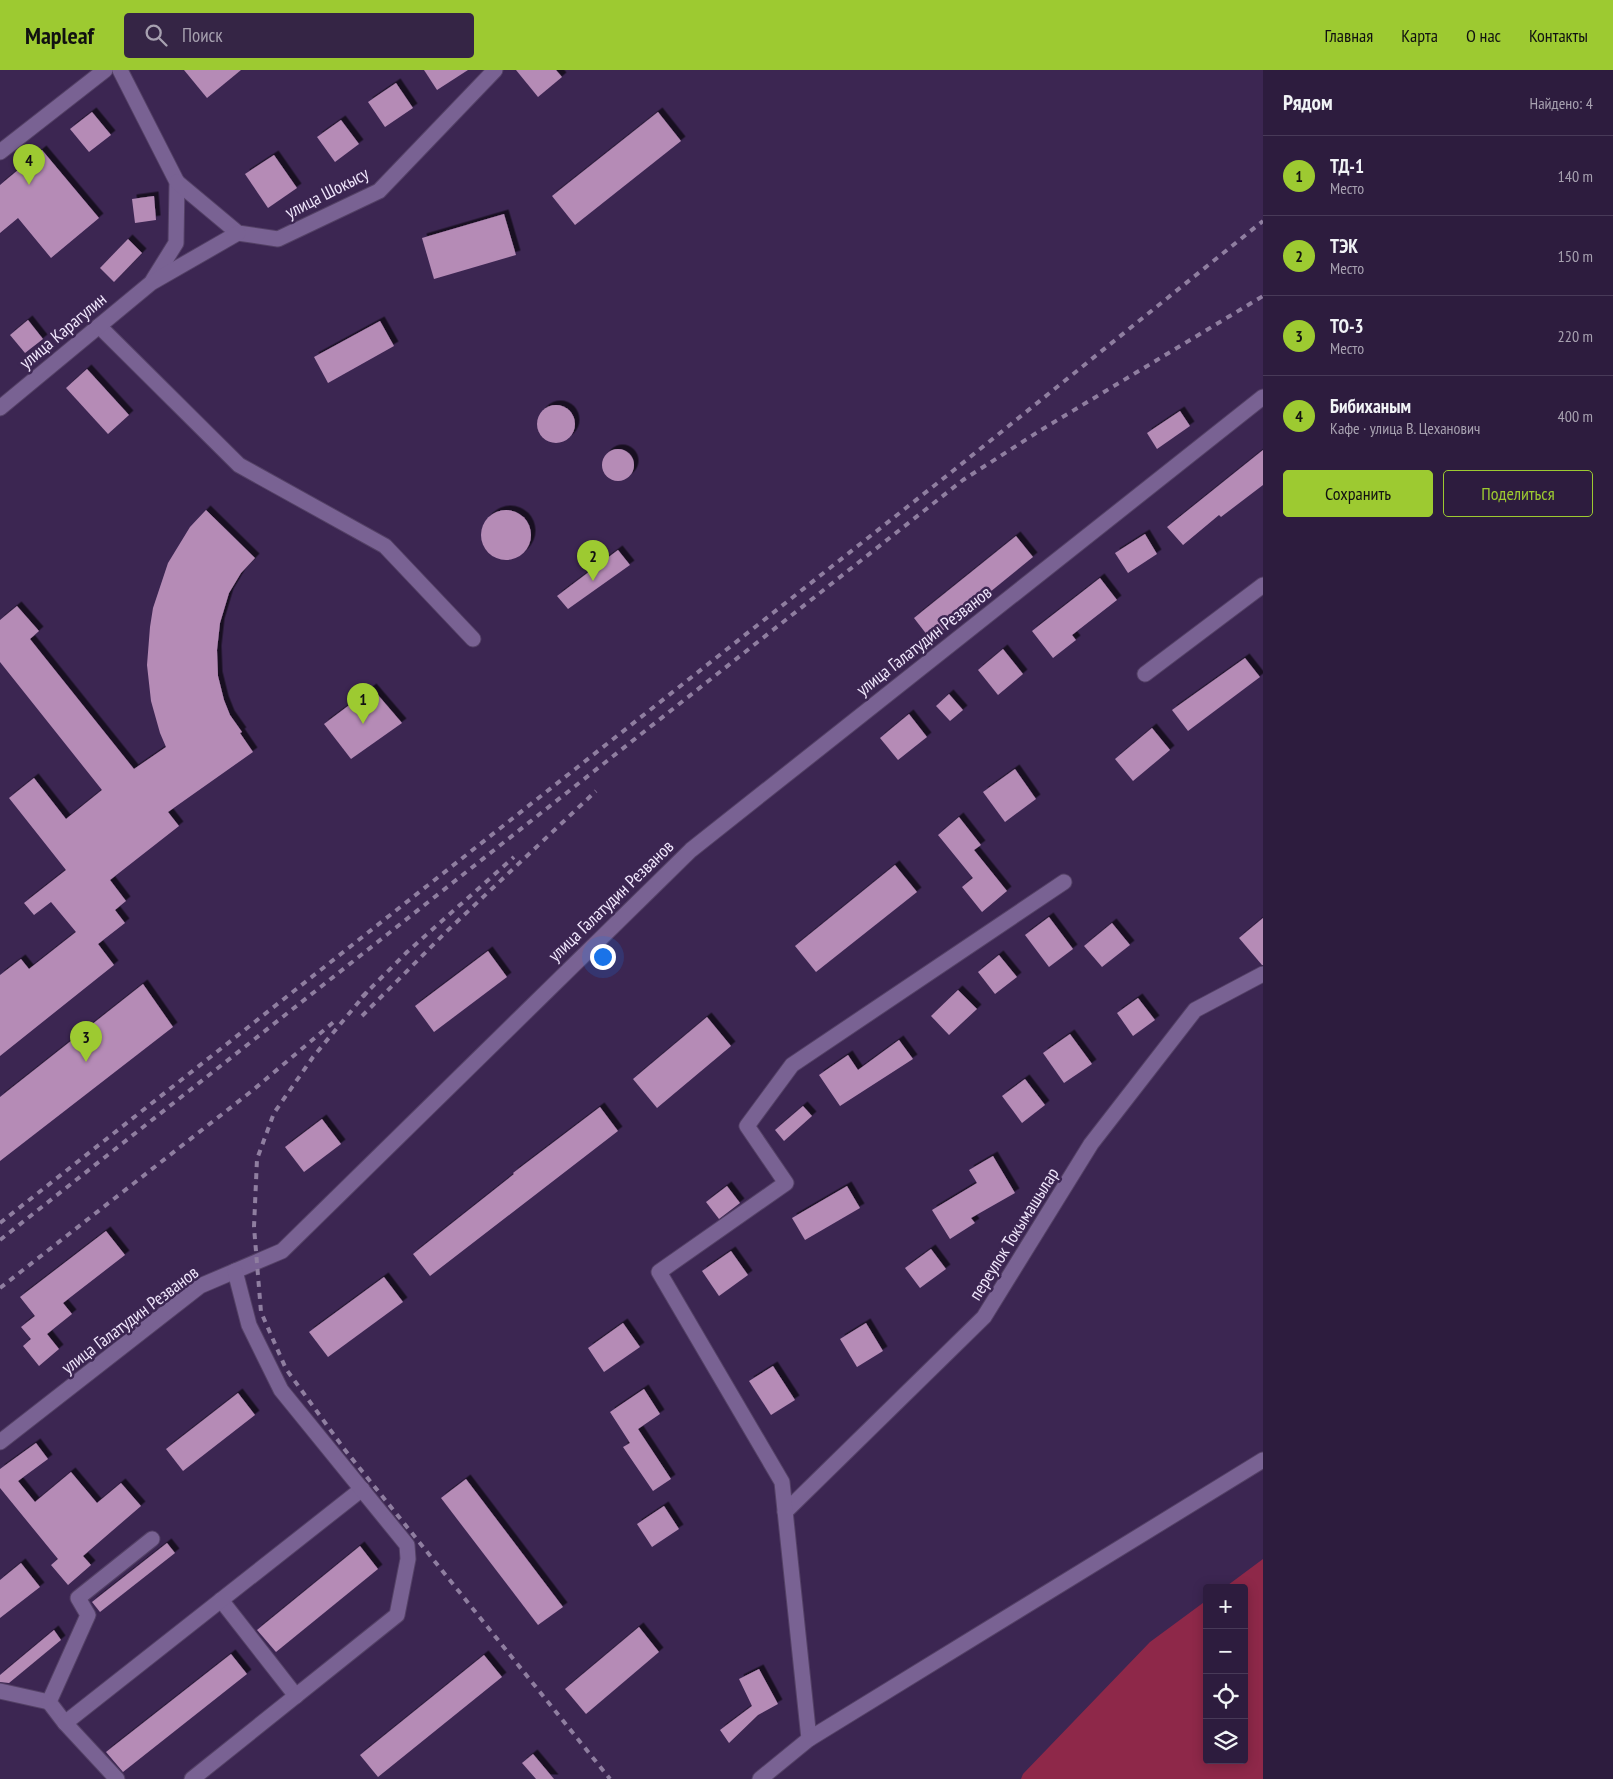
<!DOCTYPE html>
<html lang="ru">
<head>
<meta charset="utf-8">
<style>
  :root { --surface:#2d1c3e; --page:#352545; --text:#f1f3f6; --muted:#a7a1b0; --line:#483a58; --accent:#9dca31 }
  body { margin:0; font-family:"PT Sans Narrow",sans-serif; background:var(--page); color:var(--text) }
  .controls { position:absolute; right:15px; bottom:15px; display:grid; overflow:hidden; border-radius:5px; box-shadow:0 2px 12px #0003 }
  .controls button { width:45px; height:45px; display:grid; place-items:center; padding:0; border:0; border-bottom:1px solid var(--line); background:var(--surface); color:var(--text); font:25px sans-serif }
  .you { position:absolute; left:602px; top:886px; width:18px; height:18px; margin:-12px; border:4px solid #fff; border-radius:50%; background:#1a73e8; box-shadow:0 0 0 8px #1a73e833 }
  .badge { display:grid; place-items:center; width:32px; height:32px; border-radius:50%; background:var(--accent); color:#111; font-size:16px; font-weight:700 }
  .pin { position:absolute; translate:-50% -41px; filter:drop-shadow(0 1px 2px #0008) }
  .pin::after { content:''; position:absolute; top:26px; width:18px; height:15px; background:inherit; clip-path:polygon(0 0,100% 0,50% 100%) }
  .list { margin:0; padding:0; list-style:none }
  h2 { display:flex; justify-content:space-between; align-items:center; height:65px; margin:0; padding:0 20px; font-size:21px }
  h2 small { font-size:16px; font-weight:400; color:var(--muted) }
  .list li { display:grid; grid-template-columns:32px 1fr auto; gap:15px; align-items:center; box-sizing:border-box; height:80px; padding:0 20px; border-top:1px solid var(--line) }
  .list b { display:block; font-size:19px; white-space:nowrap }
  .list p { margin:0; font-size:16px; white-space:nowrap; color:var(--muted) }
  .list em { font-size:16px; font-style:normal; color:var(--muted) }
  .actions { display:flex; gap:10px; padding:15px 20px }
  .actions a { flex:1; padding:11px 0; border:1px solid var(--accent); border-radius:5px; text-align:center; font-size:18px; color:var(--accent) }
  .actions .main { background:var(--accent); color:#111 }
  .icon { flex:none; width:28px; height:28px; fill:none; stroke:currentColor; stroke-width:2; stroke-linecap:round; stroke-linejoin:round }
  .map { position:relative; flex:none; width:1263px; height:1709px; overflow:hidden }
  header { display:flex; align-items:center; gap:30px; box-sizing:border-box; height:70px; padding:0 25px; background:var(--accent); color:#111 }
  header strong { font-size:24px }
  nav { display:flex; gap:28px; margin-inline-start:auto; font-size:18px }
  .search { width:350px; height:45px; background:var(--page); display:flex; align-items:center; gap:12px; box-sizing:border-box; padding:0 18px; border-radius:5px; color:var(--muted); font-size:19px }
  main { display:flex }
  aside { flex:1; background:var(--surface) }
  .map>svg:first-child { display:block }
  .green { fill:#8e2849 }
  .building { fill:#b58bb6; filter:url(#shadow) }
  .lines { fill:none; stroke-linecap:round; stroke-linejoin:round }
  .minor-casing { stroke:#544166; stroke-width:17 }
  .minor { stroke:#796293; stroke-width:15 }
  .rail { stroke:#8f7ea0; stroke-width:4; stroke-dasharray:6 6; stroke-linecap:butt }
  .labels { text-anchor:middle; stroke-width:5; stroke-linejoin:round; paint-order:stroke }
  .street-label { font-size:18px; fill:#f0e6fc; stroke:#3c2652 }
</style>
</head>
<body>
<header>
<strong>Mapleaf</strong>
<div class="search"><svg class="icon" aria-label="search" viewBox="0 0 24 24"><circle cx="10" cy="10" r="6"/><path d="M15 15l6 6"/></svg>Поиск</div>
<nav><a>Главная</a><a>Карта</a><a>О нас</a><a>Контакты</a></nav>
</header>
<main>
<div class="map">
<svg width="1263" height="1709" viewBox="0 0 1263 1709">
  <defs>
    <filter id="shadow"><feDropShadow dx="4.5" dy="-4.5" stdDeviation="0" flood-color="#0009"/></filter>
  </defs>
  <rect width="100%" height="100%" fill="#3c2652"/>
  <!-- green -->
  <polygon class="green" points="1263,1489 1263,1709 1021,1709 1023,1704 1150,1572 1207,1530 1207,1690 1244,1690 1244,1518 1224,1518"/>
  <!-- building -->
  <g class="building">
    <polygon points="184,0 241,0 207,28"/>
    <polygon points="424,0 468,0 437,20"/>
    <polygon points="516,0 556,0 562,7 538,27"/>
    <polygon points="396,13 413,38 385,57 368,32"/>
    <polygon points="92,42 111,65 89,82 70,59"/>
    <polygon points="658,42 681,71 575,155 552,126"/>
    <polygon points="341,50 359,74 335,92 317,67"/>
    <polygon points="42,80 99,148 51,188 18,148 0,163 0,115"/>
    <polygon points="274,85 297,118 268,138 245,104"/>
    <polygon points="154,126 156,150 135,153 132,129"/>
    <polygon points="504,144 516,185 434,209 422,168"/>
    <polygon points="128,169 142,183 114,212 100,198"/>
    <polygon points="28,250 43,269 25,283 10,265"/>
    <polygon points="380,251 394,276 328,313 314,287"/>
    <polygon points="87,299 129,345 108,364 66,318"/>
    <circle cx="556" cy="354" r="19"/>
    <polygon points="1180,341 1190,356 1157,379 1147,363"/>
    <circle cx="618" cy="395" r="16"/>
    <polygon points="1263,380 1263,415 1221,447 1219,445 1183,475 1167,457"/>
    <circle cx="506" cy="465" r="25"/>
    <polygon points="206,440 255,488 241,503 229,523 220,553 217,580 218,606 224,630 230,645 242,662 240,663 253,682 168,742 179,756 110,810 126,831 115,840 125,853 98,874 114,895 0,986 0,905 21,889 29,899 76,862 51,832 34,845 24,833 66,800 9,728 34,708 66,749 102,720 0,592 0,550 17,536 39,561 30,569 134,699 166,677 160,663 151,631 147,595 150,557 153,538 168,493 190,457"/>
    <polygon points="1145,464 1157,484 1128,503 1115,483"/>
    <polygon points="1016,466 1033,487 931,570 914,548"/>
    <polygon points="618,480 630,495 568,539 557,526"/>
    <polygon points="1100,508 1117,530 1072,565 1076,570 1053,588 1032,561"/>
    <polygon points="1003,579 1023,604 998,625 978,600"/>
    <polygon points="1245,588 1260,607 1188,661 1172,640"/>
    <polygon points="372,618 402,653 351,689 324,654"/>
    <polygon points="949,624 963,640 950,651 936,636"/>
    <polygon points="909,644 927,667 898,690 880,668"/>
    <polygon points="1152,658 1170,680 1133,711 1115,689"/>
    <polygon points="1015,699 1036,729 1005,752 983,722"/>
    <polygon points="959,747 981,775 974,780 1007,821 982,842 962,817 973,808 938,765"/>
    <polygon points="895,795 917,822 816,902 795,876"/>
    <polygon points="1049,847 1073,879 1049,897 1025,865"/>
    <polygon points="1263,848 1263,895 1262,895 1239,868"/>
    <polygon points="1112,853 1130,875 1102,897 1084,876"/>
    <polygon points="488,881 507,907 434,962 415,936"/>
    <polygon points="999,885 1017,907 995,924 978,902"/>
    <polygon points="143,914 173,957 0,1091 0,1027"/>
    <polygon points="958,920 977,939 949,965 931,946"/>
    <polygon points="1138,928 1155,950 1133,966 1117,943"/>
    <polygon points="707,947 731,976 657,1038 633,1009"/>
    <polygon points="1070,964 1092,994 1064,1013 1043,983"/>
    <polygon points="899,970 913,989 840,1036 819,1005 848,985 858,1000"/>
    <polygon points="1025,1009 1045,1035 1022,1053 1002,1026"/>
    <polygon points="803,1036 812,1046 784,1071 775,1060"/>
    <polygon points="600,1037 618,1061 430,1206 413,1184 514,1104 513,1103"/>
    <polygon points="322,1049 341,1074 304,1102 285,1077"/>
    <polygon points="993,1086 1015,1123 971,1148 975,1153 950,1169 932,1140 977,1113 969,1100"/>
    <polygon points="727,1116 740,1133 719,1149 706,1132"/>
    <polygon points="847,1116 860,1138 805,1170 792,1148"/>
    <polygon points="106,1161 125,1185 63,1233 72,1244 47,1264 59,1279 39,1296 23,1276 31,1269 21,1257 35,1246 20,1227"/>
    <polygon points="931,1179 946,1199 920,1218 905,1198"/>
    <polygon points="731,1181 748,1205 719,1226 702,1201"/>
    <polygon points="384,1207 403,1232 328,1287 309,1262"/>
    <polygon points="623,1253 640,1277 604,1302 588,1278"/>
    <polygon points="866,1253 883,1281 857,1297 840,1269"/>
    <polygon points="773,1296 795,1330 771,1345 749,1311"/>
    <polygon points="644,1319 660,1344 638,1359 671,1409 653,1421 623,1377 630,1373 610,1342"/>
    <polygon points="238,1323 255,1345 183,1401 166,1379"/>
    <polygon points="36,1373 48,1389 18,1411 35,1432 71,1402 97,1433 121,1413 141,1436 83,1486 91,1495 68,1515 51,1495 58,1489 0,1418 0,1399"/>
    <polygon points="466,1409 563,1537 538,1555 441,1428"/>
    <polygon points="664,1436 679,1459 652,1477 637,1454"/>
    <polygon points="167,1473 175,1483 100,1542 92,1532"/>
    <polygon points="360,1476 378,1499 276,1582 257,1560"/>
    <polygon points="21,1493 40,1517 0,1548 0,1510"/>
    <polygon points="639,1557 659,1582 586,1644 565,1619"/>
    <polygon points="54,1560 61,1570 9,1613 0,1612 0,1605"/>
    <polygon points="231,1584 247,1604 123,1702 106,1682"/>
    <polygon points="484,1585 502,1607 378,1707 360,1685"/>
    <polygon points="759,1599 778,1634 758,1645 729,1673 720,1660 752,1636 739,1609"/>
    <polygon points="533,1684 554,1709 536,1709 522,1693"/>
  </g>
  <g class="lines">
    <!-- minor casing -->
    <g class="minor-casing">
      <g id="minor">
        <polyline points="120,0 177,112 176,173 153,210"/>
        <polyline points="0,82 105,0"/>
        <polyline points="177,112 238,163 278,169 379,121 495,0"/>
        <polyline points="99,256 239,395 385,476 473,569"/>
        <polyline points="0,338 151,213 238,163"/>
        <polyline points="1145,604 1263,515"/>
        <polyline points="0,1372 200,1216 282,1181 691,780 1263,327"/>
        <polyline points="785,1442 984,1247 1091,1074 1195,940 1263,904"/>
        <polyline points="221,1530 296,1626"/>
        <polyline points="0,1621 49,1632"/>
        <polyline points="65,1653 49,1632 88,1545 78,1528 152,1469"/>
        <polyline points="809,1669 782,1412 659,1202 786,1113 747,1056 792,995 1064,812"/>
        <polyline points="117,1709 65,1653 362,1419"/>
        <polyline points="192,1709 397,1545 408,1489 407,1475 281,1320 249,1255 235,1201"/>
        <polyline points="760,1709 809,1669 1263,1390"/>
      </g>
    </g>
    <!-- minor -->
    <use href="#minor" class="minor"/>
    <!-- rail -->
    <g class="rail">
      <polyline points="367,922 313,987 274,1043 257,1089 254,1157 261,1242 286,1299 345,1380 610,1709"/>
      <polyline points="362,927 407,882 514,787"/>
      <polyline points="362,946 447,861 596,721"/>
      <polyline points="0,1153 954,400 1263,151"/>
      <polyline points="0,1170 963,410 1041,360 1263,226"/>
      <polyline points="0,1218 253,1020 336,950"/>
    </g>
  </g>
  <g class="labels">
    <!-- street labels -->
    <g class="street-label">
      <text transform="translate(327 123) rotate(-27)" y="6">улица Шокысу</text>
      <text transform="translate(63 261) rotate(-40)" y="6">улица Карагулин</text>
      <text transform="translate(924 571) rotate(-38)" y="6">улица Галатудин Резванов</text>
      <text transform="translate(611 831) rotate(-44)" y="6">улица Галатудин Резванов</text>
      <text transform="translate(1014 1164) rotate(-58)" y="6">переулок Токымашылар</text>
      <text transform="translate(130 1250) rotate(-37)" y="6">улица Галатудин Резванов</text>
    </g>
  </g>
</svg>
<div class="controls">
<button>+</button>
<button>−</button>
<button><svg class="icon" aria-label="locate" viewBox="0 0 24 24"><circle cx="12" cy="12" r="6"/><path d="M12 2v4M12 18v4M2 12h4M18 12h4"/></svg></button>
<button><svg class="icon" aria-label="layers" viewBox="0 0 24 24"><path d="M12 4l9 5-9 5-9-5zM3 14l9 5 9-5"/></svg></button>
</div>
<div class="you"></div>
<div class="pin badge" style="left:363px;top:654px">1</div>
<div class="pin badge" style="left:593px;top:511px">2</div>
<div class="pin badge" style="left:86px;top:992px">3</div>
<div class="pin badge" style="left:29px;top:115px">4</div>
</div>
<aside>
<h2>Рядом<small>Найдено: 4</small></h2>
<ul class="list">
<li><span class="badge">1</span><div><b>ТД-1</b><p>Место</p></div><em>140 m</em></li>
<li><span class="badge">2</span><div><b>ТЭК</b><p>Место</p></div><em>150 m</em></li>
<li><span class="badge">3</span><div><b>ТО-3</b><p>Место</p></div><em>220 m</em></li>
<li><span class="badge">4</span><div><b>Бибиханым</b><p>Кафе · улица В. Цеханович</p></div><em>400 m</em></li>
</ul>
<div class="actions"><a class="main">Сохранить</a><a>Поделиться</a></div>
</aside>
</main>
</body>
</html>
